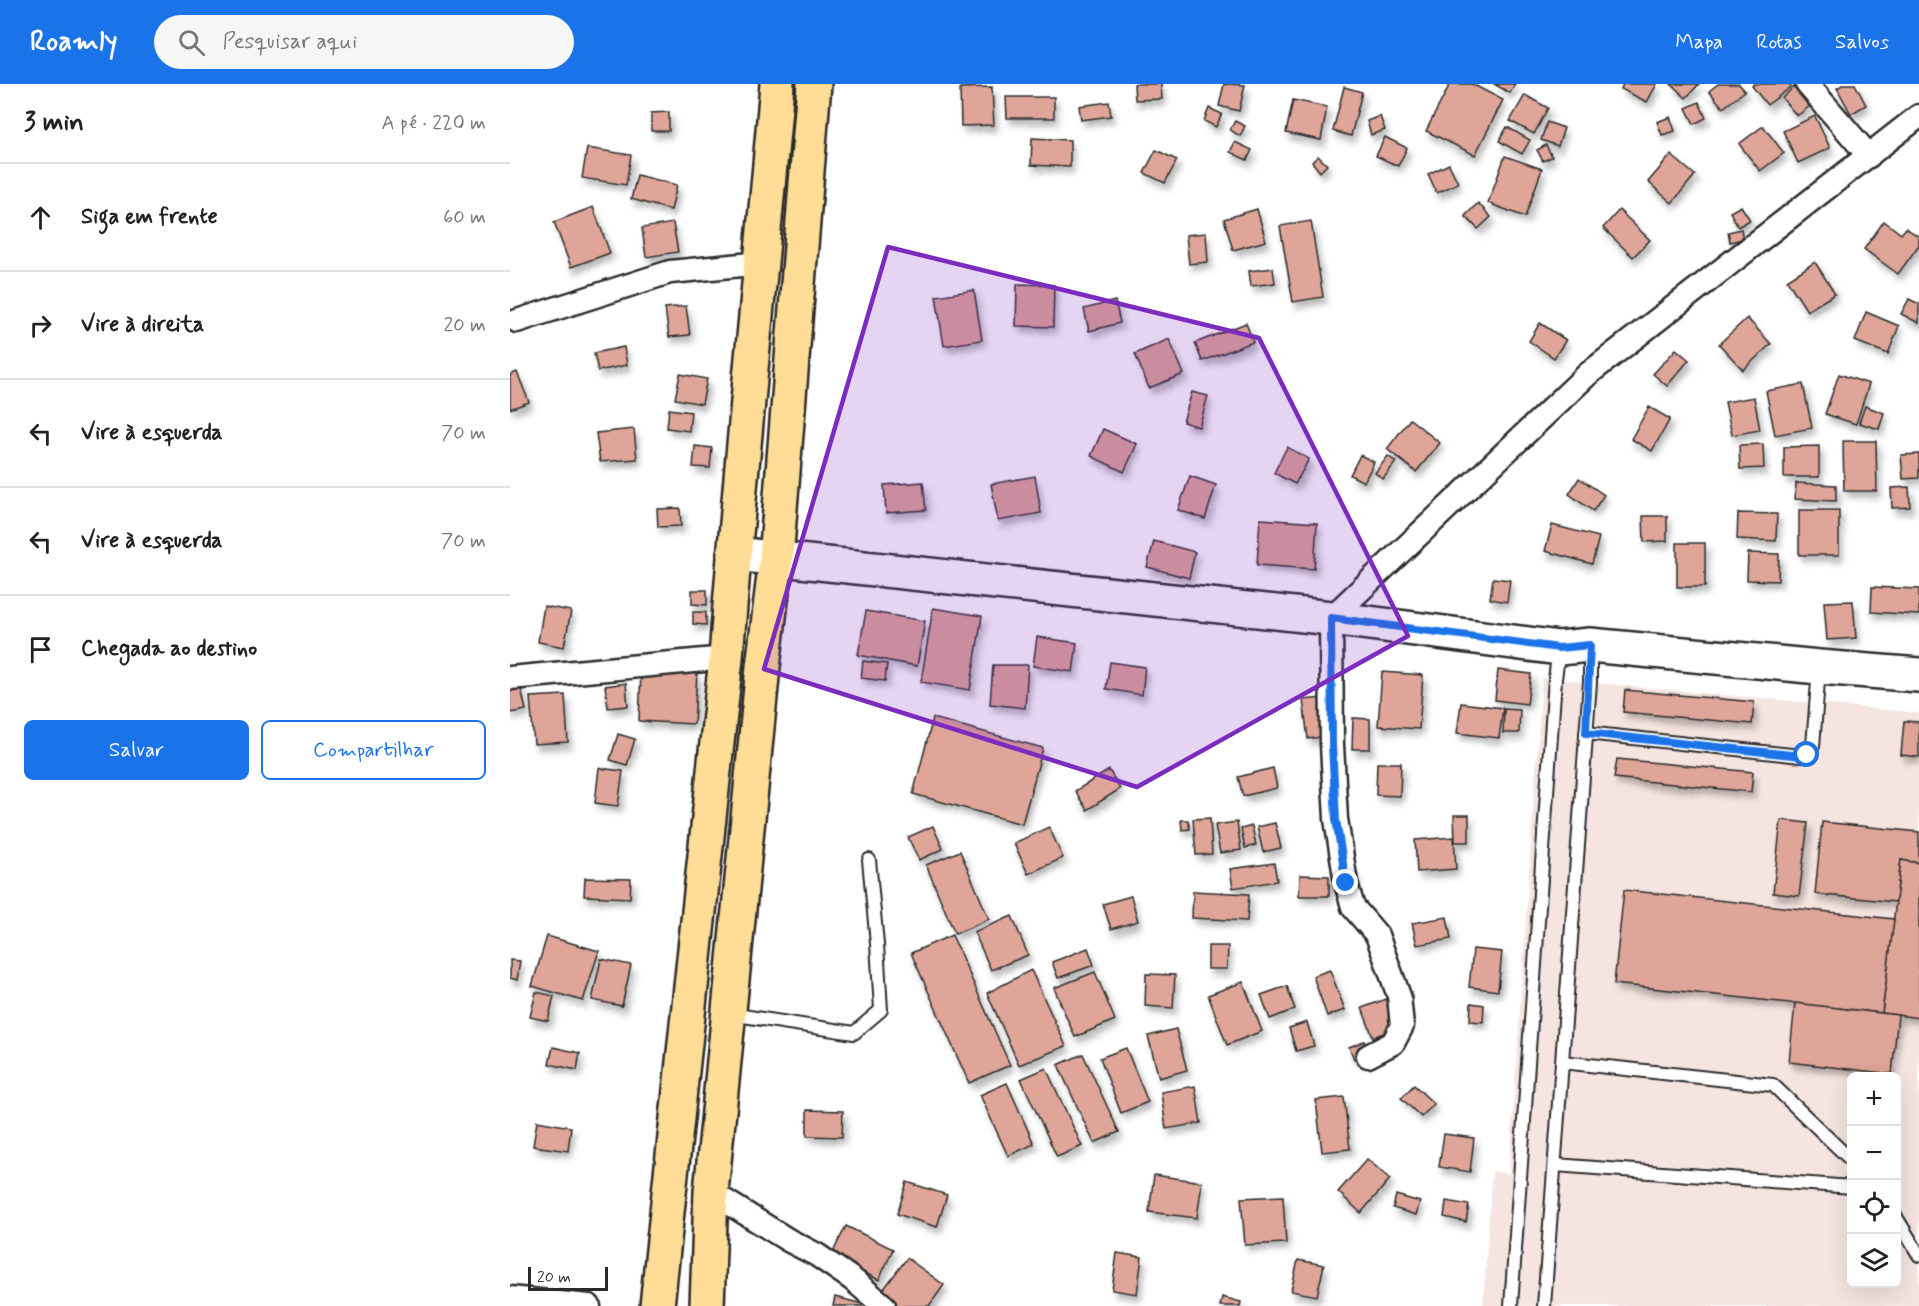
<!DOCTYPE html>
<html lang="pt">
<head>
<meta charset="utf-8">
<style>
  :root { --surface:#fff; --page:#f6f6f6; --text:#222; --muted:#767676; --line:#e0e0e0; --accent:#1a73e8 }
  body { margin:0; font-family:Mynerve,sans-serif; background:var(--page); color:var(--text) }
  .controls { position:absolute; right:18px; bottom:18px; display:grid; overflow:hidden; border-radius:9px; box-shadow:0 6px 24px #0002 }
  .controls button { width:54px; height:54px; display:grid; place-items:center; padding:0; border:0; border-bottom:2px solid var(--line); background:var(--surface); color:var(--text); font:30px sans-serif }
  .scale { position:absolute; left:18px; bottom:15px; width:80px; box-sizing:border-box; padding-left:6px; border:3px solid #2b2b2b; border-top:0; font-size:16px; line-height:21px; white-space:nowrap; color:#2b2b2b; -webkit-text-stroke:4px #fff; paint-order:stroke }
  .stop { position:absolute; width:18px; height:18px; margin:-14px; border:4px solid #1a73e8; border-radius:50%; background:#fff }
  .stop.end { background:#1a73e8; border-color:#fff; box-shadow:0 2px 6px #0008 }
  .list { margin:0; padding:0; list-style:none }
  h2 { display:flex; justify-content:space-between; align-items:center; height:78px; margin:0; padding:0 24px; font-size:26px }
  h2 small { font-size:20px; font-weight:400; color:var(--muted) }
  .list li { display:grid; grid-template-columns:39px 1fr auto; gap:18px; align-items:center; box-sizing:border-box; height:108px; padding:0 24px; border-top:2px solid var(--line) }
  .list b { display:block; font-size:22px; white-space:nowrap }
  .list em { font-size:20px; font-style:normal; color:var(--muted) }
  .actions { display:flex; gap:12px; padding:18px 24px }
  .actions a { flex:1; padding:14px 0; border:2px solid var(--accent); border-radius:9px; text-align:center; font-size:21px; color:var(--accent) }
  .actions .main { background:var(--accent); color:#fff }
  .icon { flex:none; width:33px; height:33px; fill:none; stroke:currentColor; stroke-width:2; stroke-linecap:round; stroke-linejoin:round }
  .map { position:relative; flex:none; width:1409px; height:1222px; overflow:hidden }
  header { display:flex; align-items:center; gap:36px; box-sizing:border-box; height:84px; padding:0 30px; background:var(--accent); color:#fff }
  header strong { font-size:28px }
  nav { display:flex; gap:33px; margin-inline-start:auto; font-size:21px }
  .search { width:420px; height:54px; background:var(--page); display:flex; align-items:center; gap:15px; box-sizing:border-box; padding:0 21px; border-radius:33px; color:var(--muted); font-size:22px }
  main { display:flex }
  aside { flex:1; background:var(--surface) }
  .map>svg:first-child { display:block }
  .built { fill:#f5e4e0; fill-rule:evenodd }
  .building { fill:#dea598; stroke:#2b2b2b; stroke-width:1.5; filter:url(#shadow) }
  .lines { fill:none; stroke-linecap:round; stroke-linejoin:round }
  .lane-casing { stroke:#2b2b2b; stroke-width:16 }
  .street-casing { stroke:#2b2b2b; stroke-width:27 }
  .secondary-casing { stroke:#2b2b2b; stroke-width:38 }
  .highway-casing { stroke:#2b2b2b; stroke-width:38 }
  .lane { stroke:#fff; stroke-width:12 }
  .street { stroke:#fff; stroke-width:22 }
  .secondary { stroke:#fff; stroke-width:33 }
  .highway { stroke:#ffdd96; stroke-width:33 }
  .route { stroke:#1a73e8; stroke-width:8 }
  .marked { fill:#7b2cbf; fill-opacity:0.2; stroke:#7b2cbf; stroke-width:4.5; stroke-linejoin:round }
</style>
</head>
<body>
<header>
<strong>Roamly</strong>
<div class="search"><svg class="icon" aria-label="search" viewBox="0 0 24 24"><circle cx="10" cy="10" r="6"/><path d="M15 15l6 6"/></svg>Pesquisar aqui</div>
<nav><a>Mapa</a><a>Rotas</a><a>Salvos</a></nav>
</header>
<main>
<aside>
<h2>3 min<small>A pé · 220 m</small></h2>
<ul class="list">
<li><svg class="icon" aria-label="ahead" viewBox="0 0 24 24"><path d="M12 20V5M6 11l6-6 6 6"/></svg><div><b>Siga em frente</b></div><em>60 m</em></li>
<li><svg class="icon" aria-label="right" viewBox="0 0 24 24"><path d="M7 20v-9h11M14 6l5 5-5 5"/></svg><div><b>Vire à direita</b></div><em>20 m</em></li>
<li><svg class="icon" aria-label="left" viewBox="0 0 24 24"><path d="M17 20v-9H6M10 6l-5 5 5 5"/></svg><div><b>Vire à esquerda</b></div><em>70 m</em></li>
<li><svg class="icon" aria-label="left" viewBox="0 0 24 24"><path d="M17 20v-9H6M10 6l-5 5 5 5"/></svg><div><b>Vire à esquerda</b></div><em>70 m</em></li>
<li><svg class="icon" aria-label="arrive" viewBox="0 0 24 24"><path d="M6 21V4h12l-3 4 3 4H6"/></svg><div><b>Chegada ao destino</b></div></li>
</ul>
<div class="actions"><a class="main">Salvar</a><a>Compartilhar</a></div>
</aside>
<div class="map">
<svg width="1409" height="1222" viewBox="0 0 1409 1222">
  <defs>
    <filter id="shadow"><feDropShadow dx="3.5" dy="6" stdDeviation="3" flood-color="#0004"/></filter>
  </defs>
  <rect width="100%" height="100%" fill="#fff"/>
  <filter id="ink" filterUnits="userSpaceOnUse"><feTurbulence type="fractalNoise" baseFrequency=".0167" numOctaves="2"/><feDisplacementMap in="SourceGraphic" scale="12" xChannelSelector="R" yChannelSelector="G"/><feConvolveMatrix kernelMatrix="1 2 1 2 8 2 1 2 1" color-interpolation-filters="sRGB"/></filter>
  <g filter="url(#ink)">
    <!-- built -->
    <path class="built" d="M1032 594 1409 629V1222H973L982 1087 999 1090ZM1342 992H1386V1200H1342Z"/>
    <!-- building -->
    <g class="building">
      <polygon points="624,0 651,0 652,15 625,16"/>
      <polygon points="714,0 735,1 729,27 709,22"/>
      <polygon points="940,0 962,0 993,16 965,71 916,47"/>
      <polygon points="984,0 1005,0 1000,9"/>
      <polygon points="1113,0 1147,0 1137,18 1111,5"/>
      <polygon points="1161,0 1189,0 1176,14"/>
      <polygon points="1208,0 1229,0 1235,7 1213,24 1199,7"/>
      <polygon points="1244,0 1279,0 1281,3 1257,21 1242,2"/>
      <polygon points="1334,0 1345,0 1356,21 1341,30 1327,4"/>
      <polygon points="482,3 484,41 451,42 450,4"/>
      <polygon points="834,3 852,8 841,52 823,47"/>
      <polygon points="1284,3 1300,22 1287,32 1272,14"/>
      <polygon points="1015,11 1038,24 1024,50 1000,37"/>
      <polygon points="496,13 544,13 544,34 497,34"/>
      <polygon points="783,16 817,23 811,56 776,49"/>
      <polygon points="599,18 601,32 571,36 569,22"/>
      <polygon points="1189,18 1196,34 1184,40 1176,24"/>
      <polygon points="699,24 712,30 706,43 694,37"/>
      <polygon points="159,28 159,47 141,47 141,29"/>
      <polygon points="870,32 875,46 861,51 857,37"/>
      <polygon points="1305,32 1320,64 1288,79 1273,47"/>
      <polygon points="1160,33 1165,47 1152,51 1147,38"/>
      <polygon points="725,37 735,42 730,52 720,46"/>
      <polygon points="1037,38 1054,44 1048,62 1031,56"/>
      <polygon points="1253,42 1274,69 1250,87 1229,60"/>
      <polygon points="997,43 1020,56 1012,70 989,57"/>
      <polygon points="875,53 897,64 888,82 866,72"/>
      <polygon points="522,54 560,56 560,83 521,81"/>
      <polygon points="725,58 742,66 737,76 720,68"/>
      <polygon points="1036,61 1042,73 1033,77 1027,66"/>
      <polygon points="77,64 121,71 116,101 72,94"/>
      <polygon points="646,66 667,76 655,99 634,89"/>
      <polygon points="1161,71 1185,91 1162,119 1138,98"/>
      <polygon points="808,72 817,81 810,88 802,78"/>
      <polygon points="995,72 1032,85 1015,133 978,119"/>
      <polygon points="939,80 948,99 927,109 918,90"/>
      <polygon points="127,91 167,101 161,126 121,115"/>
      <polygon points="968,119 981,133 968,145 955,132"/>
      <polygon points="1231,122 1240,136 1228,143 1220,128"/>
      <polygon points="83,123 100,169 61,183 44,138"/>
      <polygon points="747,125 756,157 723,166 714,135"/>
      <polygon points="1109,126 1140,156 1123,173 1093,144"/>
      <polygon points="801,137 813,213 783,218 770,142"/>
      <polygon points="1374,137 1391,150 1396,144 1409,153 1409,161 1388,190 1354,165"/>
      <polygon points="163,139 168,168 136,173 132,144"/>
      <polygon points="1231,145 1233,155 1220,158 1218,148"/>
      <polygon points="696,149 698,178 679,180 676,151"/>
      <polygon points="1305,178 1325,210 1297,227 1277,196"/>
      <polygon points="763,184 765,199 741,202 739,187"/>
      <polygon points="507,200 544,201 543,243 506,242"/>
      <polygon points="464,206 472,256 434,262 426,212"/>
      <polygon points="1399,215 1409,220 1409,239 1391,230"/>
      <polygon points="605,217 610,239 579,247 574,225"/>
      <polygon points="176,222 180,251 159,253 155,224"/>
      <polygon points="1356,228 1389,242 1378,270 1345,257"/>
      <polygon points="1237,234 1261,260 1233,286 1209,260"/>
      <polygon points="736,239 743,258 692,277 685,259"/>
      <polygon points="1030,239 1056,256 1044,274 1019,257"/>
      <polygon points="659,255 674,290 639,304 625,270"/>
      <polygon points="114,263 117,281 88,287 84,269"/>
      <polygon points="1166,265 1179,276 1157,302 1143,290"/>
      <polygon points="7,288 19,318 0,325 0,291"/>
      <polygon points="170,290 197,295 192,320 165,315"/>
      <polygon points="1329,290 1359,300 1346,340 1315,330"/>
      <polygon points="1293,300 1302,344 1265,351 1256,307"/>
      <polygon points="682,308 698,312 689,343 673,338"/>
      <polygon points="1244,313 1250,346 1222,351 1215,318"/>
      <polygon points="1355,322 1374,329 1369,345 1349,339"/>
      <polygon points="1139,323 1160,335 1142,367 1121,355"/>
      <polygon points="159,325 181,328 179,347 157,344"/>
      <polygon points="900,335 930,359 906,388 877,365"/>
      <polygon points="124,345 127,375 90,378 86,349"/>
      <polygon points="593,345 627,360 614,388 581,372"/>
      <polygon points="1333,357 1366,357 1367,407 1334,407"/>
      <polygon points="1253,360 1254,384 1230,385 1229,361"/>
      <polygon points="185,362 202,364 200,384 183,383"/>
      <polygon points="1309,362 1309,393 1274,393 1274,363"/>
      <polygon points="777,363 799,375 785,400 764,389"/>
      <polygon points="1409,370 1409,394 1393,395 1391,371"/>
      <polygon points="850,371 864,378 854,398 840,391"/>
      <polygon points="878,372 886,378 873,395 865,389"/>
      <polygon points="525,392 531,429 488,437 481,400"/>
      <polygon points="680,392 706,401 695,435 668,426"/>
      <polygon points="1069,394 1094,411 1083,427 1059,410"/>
      <polygon points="413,398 416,426 376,429 374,401"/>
      <polygon points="1286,399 1326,401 1326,417 1285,415"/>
      <polygon points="1399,403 1400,423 1382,424 1381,404"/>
      <polygon points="170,424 171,442 148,443 147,425"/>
      <rect x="1289" y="426" width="40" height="45"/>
      <polygon points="1228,429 1267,430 1266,457 1227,455"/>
      <polygon points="1133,432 1157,432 1157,457 1134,458"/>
      <polygon points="750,435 807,439 804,485 747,481"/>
      <polygon points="1042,441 1089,453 1082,480 1035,467"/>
      <polygon points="644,457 685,468 679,494 637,483"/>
      <rect x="1167" y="459" width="28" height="44"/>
      <polygon points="1238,469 1269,470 1268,497 1237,496"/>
      <polygon points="983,494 1000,496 997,518 980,515"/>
      <polygon points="1362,503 1409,505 1409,531 1361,528"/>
      <polygon points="182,506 197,506 197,521 182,520"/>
      <polygon points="1343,517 1346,554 1317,556 1314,518"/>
      <polygon points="34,522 61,527 54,563 28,558"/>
      <polygon points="423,524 472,532 460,606 411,598"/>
      <polygon points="356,527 415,537 407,582 348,571"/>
      <polygon points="183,528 196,528 196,541 183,540"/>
      <polygon points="527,553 567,559 563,588 523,582"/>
      <polygon points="353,577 377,580 375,597 351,594"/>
      <polygon points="600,578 635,583 632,611 596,605"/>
      <polygon points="483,581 518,581 515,624 480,620"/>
      <polygon points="131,586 187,589 184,640 129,637"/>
      <polygon points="988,586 1021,590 1017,620 985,616"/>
      <polygon points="872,588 913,591 909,645 868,642"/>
      <polygon points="116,599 118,622 98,624 95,602"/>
      <polygon points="10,600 16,626 0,629 0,602"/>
      <polygon points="1115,606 1244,618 1242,640 1113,628"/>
      <polygon points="55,611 58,658 24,660 20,613"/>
      <polygon points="812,614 817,652 798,655 793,616"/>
      <polygon points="951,619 993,624 989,654 947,649"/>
      <polygon points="994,625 1010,626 1009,649 993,649"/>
      <polygon points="423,634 533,664 512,740 403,710"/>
      <polygon points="843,634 860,635 860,665 842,665"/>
      <polygon points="1394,637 1409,638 1409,673 1391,671"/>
      <polygon points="108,650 125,655 117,681 100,676"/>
      <polygon points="1107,675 1243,688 1241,708 1104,694"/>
      <polygon points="867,679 891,679 890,712 866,711"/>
      <polygon points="89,684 113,687 108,722 85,719"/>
      <polygon points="763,684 767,704 733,712 728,693"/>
      <polygon points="599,686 610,705 577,726 565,707"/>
      <polygon points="944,731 959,731 959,758 945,758"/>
      <polygon points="700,734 702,770 686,771 683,735"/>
      <polygon points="671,736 678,736 680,745 672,746"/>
      <polygon points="1271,736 1298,739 1289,812 1263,809"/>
      <polygon points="727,738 731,766 710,769 705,741"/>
      <polygon points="1312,738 1409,748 1409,779 1391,776 1386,818 1305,810"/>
      <polygon points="765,739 771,764 753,768 747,743"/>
      <polygon points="423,742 433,765 409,776 398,753"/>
      <polygon points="742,742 746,761 735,764 731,745"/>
      <polygon points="539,743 553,774 518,790 504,759"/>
      <polygon points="944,753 946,785 907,788 905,756"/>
      <polygon points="450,767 479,835 445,850 416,781"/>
      <polygon points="1391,776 1409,779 1409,934 1372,929"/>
      <polygon points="764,779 767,797 723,804 720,785"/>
      <polygon points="790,791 819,792 819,812 789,812"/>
      <polygon points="75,794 121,795 120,814 74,812"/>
      <polygon points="1114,806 1384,835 1372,929 1104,900"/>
      <polygon points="683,807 739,810 737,837 682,834"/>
      <polygon points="621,812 628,837 601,845 593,820"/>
      <polygon points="502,832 518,871 481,886 464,848"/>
      <polygon points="937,833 941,855 907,861 902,839"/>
      <polygon points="442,851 500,981 459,999 401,869"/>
      <polygon points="37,852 89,867 73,917 22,902"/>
      <polygon points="698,862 718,862 717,885 698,885"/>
      <polygon points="578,864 584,881 548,894 542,878"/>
      <polygon points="963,865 992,868 988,907 959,903"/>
      <polygon points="91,875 121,881 112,922 82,916"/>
      <polygon points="0,876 10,877 7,896 0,894"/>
      <polygon points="521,886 556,962 509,981 477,909"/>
      <polygon points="820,886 835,926 817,932 803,892"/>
      <polygon points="585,888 605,936 565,953 544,904"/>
      <polygon points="636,890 665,891 663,924 635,922"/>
      <polygon points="733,898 752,947 717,961 698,911"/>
      <polygon points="777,902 785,925 760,935 751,911"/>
      <polygon points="26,908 44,912 38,937 20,933"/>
      <polygon points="876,915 887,944 863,953 852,924"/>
      <polygon points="961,919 974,921 973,938 960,937"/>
      <polygon points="1285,919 1388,931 1382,990 1279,978"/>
      <polygon points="797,938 804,962 786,967 779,944"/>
      <polygon points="666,945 677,986 649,994 638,952"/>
      <polygon points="854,957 859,968 844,975 839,963"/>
      <polygon points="43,963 70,969 67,986 39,980"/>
      <polygon points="616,964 638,1018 611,1029 590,974"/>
      <polygon points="573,970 609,1048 584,1059 548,981"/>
      <polygon points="536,984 572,1062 547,1073 511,995"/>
      <polygon points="497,999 524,1060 498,1072 470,1011"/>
      <polygon points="904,1001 924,1020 911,1033 891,1014"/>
      <polygon points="685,1002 691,1039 656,1045 651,1008"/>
      <polygon points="834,1013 840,1065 812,1068 806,1016"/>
      <polygon points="297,1026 333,1027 332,1053 297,1052"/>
      <polygon points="27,1037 61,1043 58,1067 23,1062"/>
      <polygon points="934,1050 964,1054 960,1088 929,1083"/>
      <polygon points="857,1075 880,1095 851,1129 828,1108"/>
      <polygon points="644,1091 692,1098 687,1134 639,1128"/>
      <polygon points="397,1098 437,1111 427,1143 387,1130"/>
      <polygon points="886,1111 910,1118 906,1131 883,1124"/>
      <polygon points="773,1112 776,1159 735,1161 731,1114"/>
      <polygon points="936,1117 959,1121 956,1138 934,1133"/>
      <polygon points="336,1142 383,1165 369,1196 321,1172"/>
      <polygon points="607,1169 632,1173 627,1210 602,1206"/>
      <polygon points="397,1174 434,1201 419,1222 386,1222 370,1210"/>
      <polygon points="788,1176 814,1181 807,1212 781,1207"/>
      <polygon points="325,1213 353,1220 352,1222 323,1222"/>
      <polygon points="712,1213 731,1218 730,1222 710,1222"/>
    </g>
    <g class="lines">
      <!-- lane casing -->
      <g class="lane-casing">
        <g id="lane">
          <polyline points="1076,649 1291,672 1297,671 1303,662 1309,584"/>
          <polyline points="220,930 344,949 371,926 367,860 359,776"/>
          <polyline points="1052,978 1263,1001 1342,1077"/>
          <polyline points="1045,1081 1342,1103"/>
          <polyline points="1386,1133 1409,1171"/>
          <polyline points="1001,1222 1045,595 1049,565"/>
          <polyline points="1034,1222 1080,598 1080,562"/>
        </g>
      </g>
      <!-- street casing -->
      <g class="street-casing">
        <g id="street">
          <polyline points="1297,0 1359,72"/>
          <polyline points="7,237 160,188 252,179"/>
          <polyline points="0,594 216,574"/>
          <polyline points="858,972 883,959 892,942 889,912 867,851 843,823 836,799 826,735 822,661 821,534 1078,290 1409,32"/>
          <polyline points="201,1108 278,1156 307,1171 342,1195 374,1222"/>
          <polyline points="0,1214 79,1222"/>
        </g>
      </g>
      <!-- secondary casing -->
      <g class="secondary-casing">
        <polyline id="secondary" points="224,470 821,534 1049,564 1080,561 1309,583 1409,591"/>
      </g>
      <!-- highway casing -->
      <g class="highway-casing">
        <g id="highway">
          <path d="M147 1222 216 574C230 383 251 192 267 0"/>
          <polyline points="197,1222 201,1108 253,583 266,475 304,0"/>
        </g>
      </g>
      <!-- lane -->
      <use href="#lane" class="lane"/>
      <!-- street -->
      <use href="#street" class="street"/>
      <!-- secondary -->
      <use href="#secondary" class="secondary"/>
      <!-- highway -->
      <use href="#highway" class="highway"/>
    </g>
  </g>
  <g class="lines" filter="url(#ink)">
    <!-- route -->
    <polyline class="route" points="836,799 826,735 822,661 821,534 1049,564 1080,561 1076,649 1291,672 1297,671"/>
  </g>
  <!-- marked area -->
  <path class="marked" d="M378 163 749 254 898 552 627 703 254 585Z"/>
</svg>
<div class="controls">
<button>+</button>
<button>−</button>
<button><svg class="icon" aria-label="locate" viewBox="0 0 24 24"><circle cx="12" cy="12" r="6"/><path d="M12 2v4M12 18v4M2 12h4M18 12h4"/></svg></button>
<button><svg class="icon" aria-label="layers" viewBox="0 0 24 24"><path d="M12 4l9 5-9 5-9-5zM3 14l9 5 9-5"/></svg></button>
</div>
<div class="scale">20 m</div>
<div class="stop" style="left:1297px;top:671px"></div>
<div class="stop end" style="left:836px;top:799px"></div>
</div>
</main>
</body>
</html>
